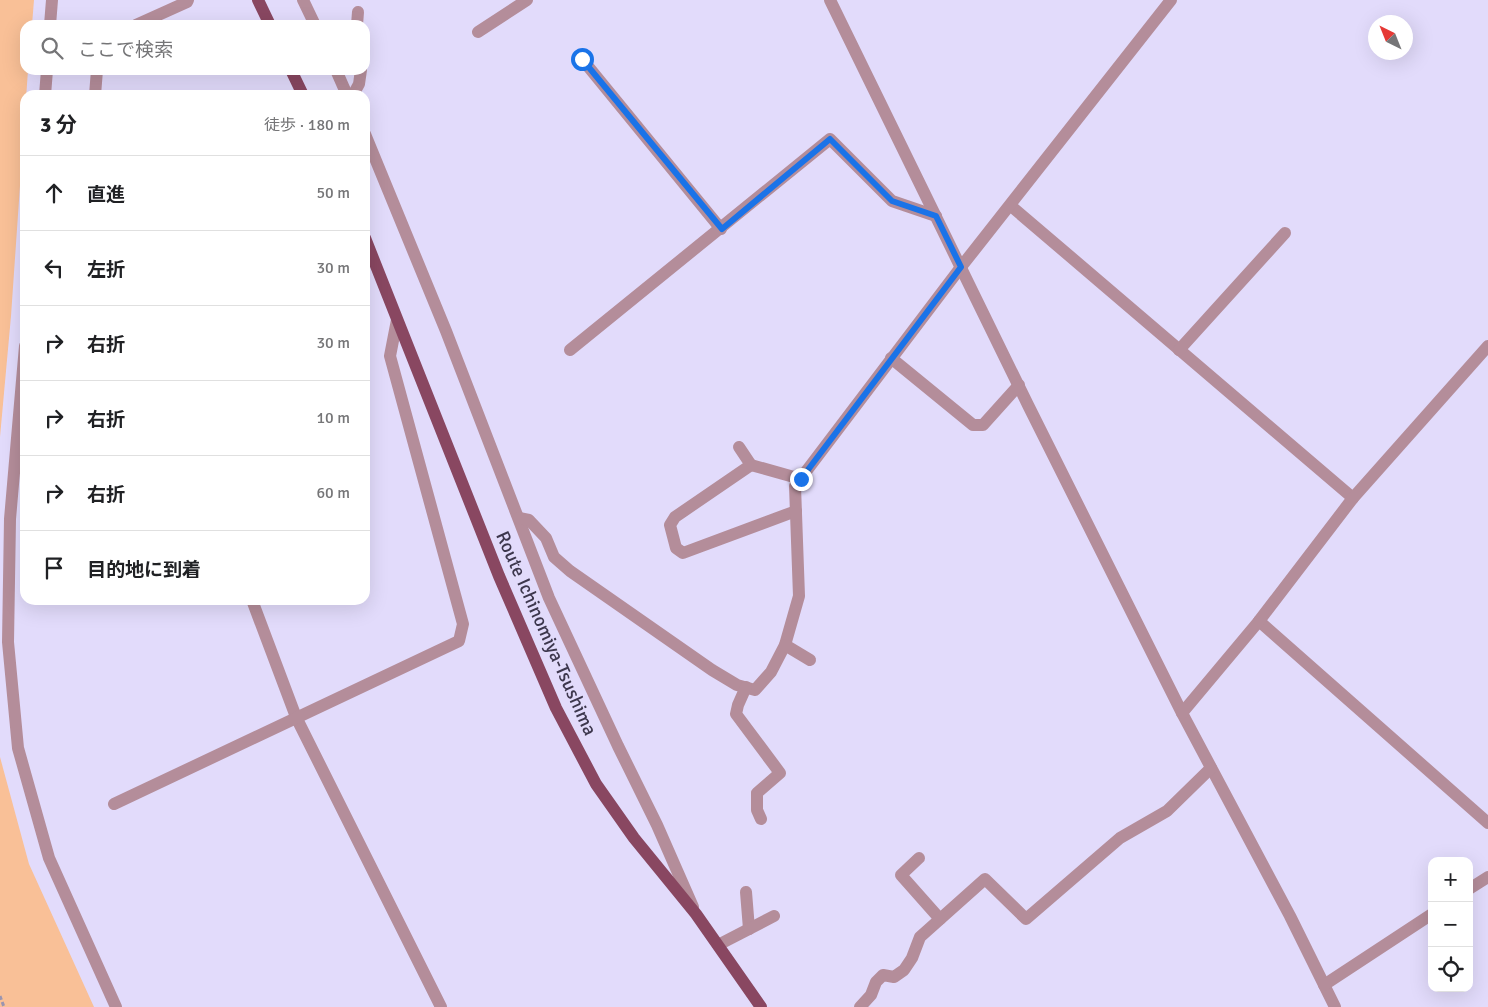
<!DOCTYPE html>
<html lang="ja">
<head>
<meta charset="utf-8">
<style>
  :root { --surface:#fff; --page:#f6f6f6; --text:#202124; --muted:#757577; --line:#e0e0e0 }
  body { margin:0; font-family:Signika,"Noto Sans JP",sans-serif; background:var(--page); color:var(--text) }
  .controls { position:absolute; right:15px; bottom:15px; display:grid; overflow:hidden; border-radius:10px; box-shadow:0 5px 20px #0002 }
  .controls button { width:45px; height:45px; display:grid; place-items:center; padding:0; border:0; border-bottom:1px solid var(--line); background:var(--surface); color:var(--text); font:25px sans-serif }
  .compass { position:absolute; left:1368px; top:15px; width:45px; height:45px; border-radius:50%; background:var(--surface); box-shadow:0 5px 20px #0002; rotate:317deg }
  .stop { position:absolute; width:15px; height:15px; margin:-11px; border:4px solid #1a73e8; border-radius:50%; background:#fff }
  .stop.end { background:#1a73e8; border-color:#fff; box-shadow:0 1px 5px #0008 }
  .list { margin:0; padding:0; list-style:none }
  h2 { display:flex; justify-content:space-between; align-items:center; height:65px; margin:0; padding:0 20px; font-size:21px }
  h2 small { font-size:16px; font-weight:400; color:var(--muted) }
  .list li { display:grid; grid-template-columns:32px 1fr auto; gap:15px; align-items:center; box-sizing:border-box; height:75px; padding:0 20px; border-top:1px solid var(--line) }
  .list b { display:block; font-size:19px; white-space:nowrap }
  .list em { font-size:16px; font-style:normal; color:var(--muted) }
  .icon { flex:none; width:28px; height:28px; fill:none; stroke:currentColor; stroke-width:2; stroke-linecap:round; stroke-linejoin:round }
  .map { position:relative; flex:none; width:1488px; height:1007px; overflow:hidden }
  .search { position:absolute; background:var(--surface); box-shadow:0 5px 20px #0002; left:20px; top:20px; width:350px; height:55px; display:flex; align-items:center; gap:12px; box-sizing:border-box; padding:0 18px; border-radius:15px; color:var(--muted); font-size:19px }
  .panel { position:absolute; background:var(--surface); box-shadow:0 5px 20px #0002; left:20px; top:90px; width:350px; height:515px; border-radius:15px }
  .map>svg:first-child { display:block }
  .green { fill:#f9c097 }
  .lines { fill:none; stroke-linecap:round; stroke-linejoin:round }
  .path { stroke:#9b95b0; stroke-width:3; stroke-dasharray:4 2.5; stroke-linecap:butt }
  .minor { stroke:#b48d9a; stroke-width:12 }
  .major { stroke:#894761; stroke-width:12 }
  .route { stroke:#1a73e8; stroke-width:6 }
  .labels { text-anchor:middle; stroke-width:4; stroke-linejoin:round; paint-order:stroke }
  .street-label { font-size:19px; fill:#3d374d; stroke:#e2dbfb }
</style>
</head>
<body>
<div class="map">
<svg width="1488" height="1007" viewBox="0 0 1488 1007">
  <rect width="100%" height="100%" fill="#e2dbfb"/>
  <!-- green -->
  <g class="green">
    <polygon points="0,0 34,0 32,25 25,25 25,70 28,70 11,316 0,437"/>
    <polygon points="0,757 29,864 94,1007 0,1007"/>
  </g>
  <g class="lines">
    <!-- path -->
    <polyline class="path" points="0,996 4,1007"/>
    <!-- minor -->
    <g class="minor">
      <polyline points="303,0 315,25"/>
      <polyline points="830,0 1028,405 1182,713 1290,916 1335,1007"/>
      <polyline points="50,25 52,0"/>
      <polyline points="136,25 187,2 188,0"/>
      <polyline points="357,25 358,12"/>
      <polyline points="478,32 527,0"/>
      <polyline points="582,59 721,229"/>
      <polyline points="336,70 347,95"/>
      <polyline points="45,95 47,70"/>
      <polyline points="95,95 97,70"/>
      <polyline points="353,95 359,84 361,70"/>
      <polyline points="365,134 446,331 549,598 618,746 657,825 693,907"/>
      <polyline points="1011,206 1353,498"/>
      <polyline points="25,346 10,519 8,642 18,748 49,858 116,1007"/>
      <polyline points="570,350 830,139 892,201 936,216"/>
      <polyline points="1179,350 1285,233"/>
      <polyline points="891,358 973,425 983,425 1019,385"/>
      <polyline points="739,447 751,465"/>
      <polyline points="796,511 683,553 676,548 670,525 675,517 751,465 801,479"/>
      <polyline points="519,518 529,520 546,538 554,557 570,571 712,670 737,685 755,690 771,672 785,645 799,596 795,486 961,267 1171,0"/>
      <polyline points="252,600 296,717 441,1007"/>
      <polyline points="1259,621 1488,823"/>
      <polyline points="785,645 810,660"/>
      <polyline points="746,687 738,705 736,714 780,773 757,793 757,810 761,819"/>
      <polyline points="1182,713 1259,621 1353,498 1488,346"/>
      <polyline points="114,804 459,641 463,624 390,356 397,320"/>
      <polyline points="919,858 901,875 940,919"/>
      <polyline points="1469,889 1488,877"/>
      <polyline points="746,892 749,929"/>
      <polyline points="718,945 774,916"/>
      <polyline points="1324,985 1432,914"/>
      <polyline points="860,1007 871,995 876,982 883,975 894,977 904,970 912,958 920,937 985,879 1026,919 1120,838 1167,811 1211,768"/>
    </g>
    <!-- major -->
    <g class="major">
      <polyline points="258,0 270,25"/>
      <polyline points="291,70 303,95"/>
      <polyline points="365,238 499,576 556,708 596,784 634,838 696,914 761,1007"/>
    </g>
  </g>
  <g class="lines">
    <!-- route -->
    <polyline class="route" points="582,59 722,229 830,139 892,201 936,216 961,267 801,479"/>
  </g>
  <g class="labels">
    <!-- street labels -->
    <g class="street-label">
      <text transform="translate(547 633) rotate(66)" y="7">Route Ichinomiya-Tsushima</text>
    </g>
  </g>
</svg>
<div class="controls">
<button>+</button>
<button>−</button>
<button><svg class="icon" aria-label="locate" viewBox="0 0 24 24"><circle cx="12" cy="12" r="6"/><path d="M12 2v4M12 18v4M2 12h4M18 12h4"/></svg></button>
</div>
<svg class="compass" viewBox="-18 -18 36 36"><path d="M0-13l5 13h-10z" fill="#e53935"/><path d="M0 13l5-13h-10z" fill="#757577"/></svg>
<div class="stop" style="left:582px;top:59px"></div>
<div class="stop end" style="left:801px;top:479px"></div>
<div class="search"><svg class="icon" aria-label="search" viewBox="0 0 24 24"><circle cx="10" cy="10" r="6"/><path d="M15 15l6 6"/></svg>ここで検索</div>
<section class="panel">
<h2>3 分<small>徒歩 · 180 m</small></h2>
<ul class="list">
<li><svg class="icon" aria-label="ahead" viewBox="0 0 24 24"><path d="M12 20V5M6 11l6-6 6 6"/></svg><div><b>直進</b></div><em>50 m</em></li>
<li><svg class="icon" aria-label="left" viewBox="0 0 24 24"><path d="M17 20v-9H6M10 6l-5 5 5 5"/></svg><div><b>左折</b></div><em>30 m</em></li>
<li><svg class="icon" aria-label="right" viewBox="0 0 24 24"><path d="M7 20v-9h11M14 6l5 5-5 5"/></svg><div><b>右折</b></div><em>30 m</em></li>
<li><svg class="icon" aria-label="right" viewBox="0 0 24 24"><path d="M7 20v-9h11M14 6l5 5-5 5"/></svg><div><b>右折</b></div><em>10 m</em></li>
<li><svg class="icon" aria-label="right" viewBox="0 0 24 24"><path d="M7 20v-9h11M14 6l5 5-5 5"/></svg><div><b>右折</b></div><em>60 m</em></li>
<li><svg class="icon" aria-label="arrive" viewBox="0 0 24 24"><path d="M6 21V4h12l-3 4 3 4H6"/></svg><div><b>目的地に到着</b></div></li>
</ul>
</section>
</div>
</body>
</html>
